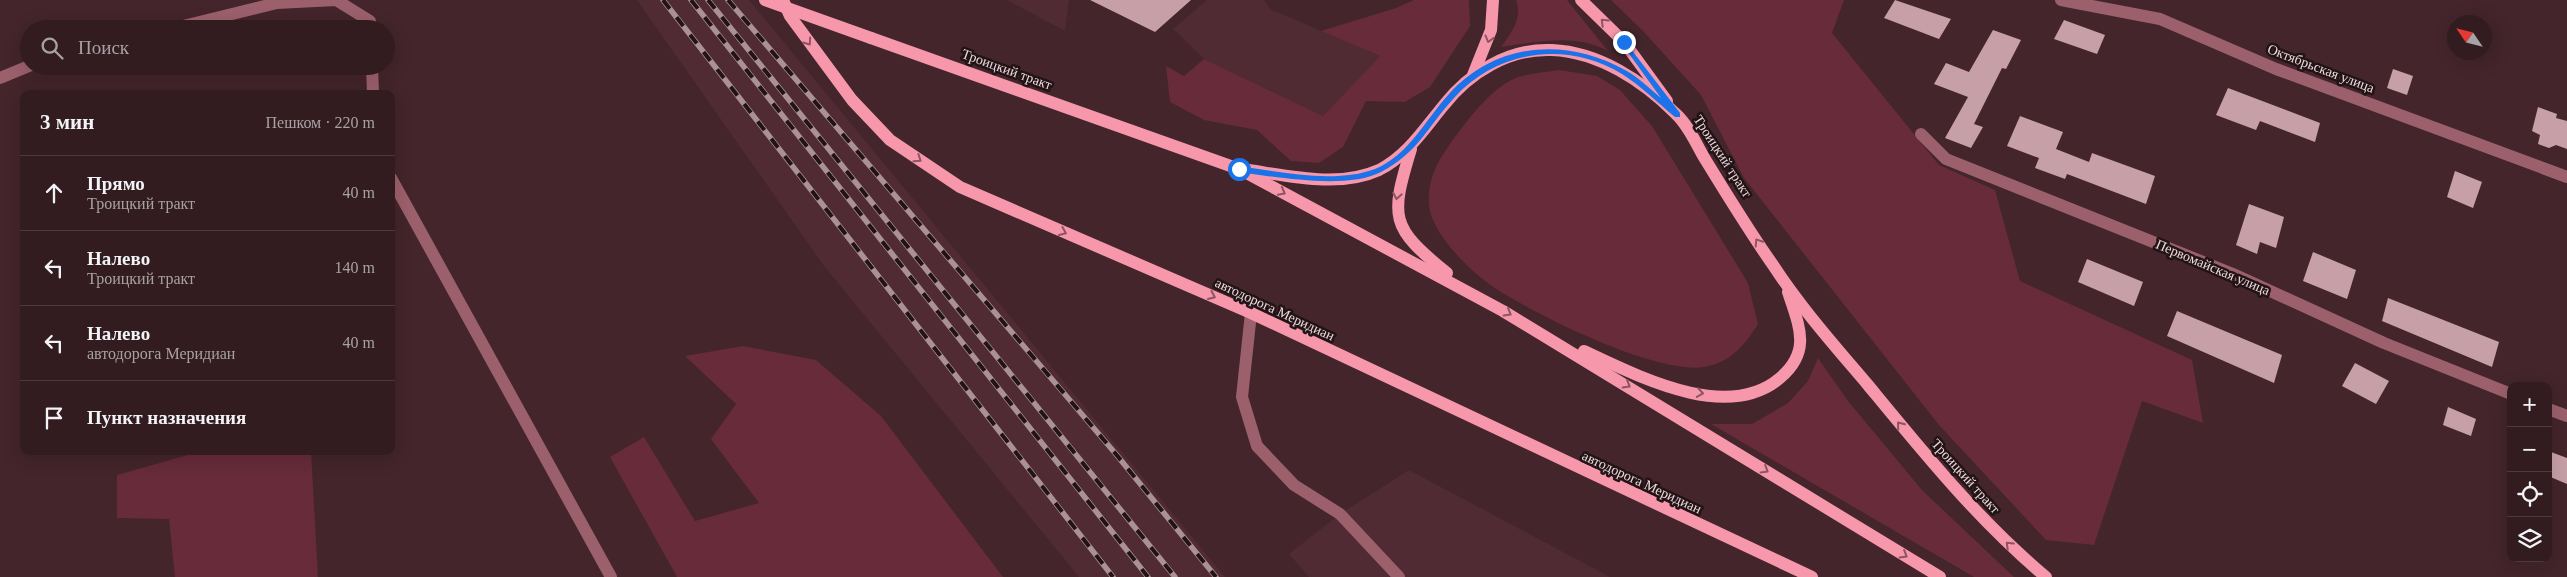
<!DOCTYPE html>
<html lang="ru">
<head>
<meta charset="utf-8">
<style>
  :root { --surface:#321c20; --page:#3d292d; --text:#f1f3f6; --muted:#a8a1a5; --line:#4d3a3e }
  body { margin:0; font-family:Georgia,serif; background:var(--page); color:var(--text) }
  .controls { position:absolute; right:15px; bottom:15px; display:grid; overflow:hidden; border-radius:10px; box-shadow:0 5px 20px #0002 }
  .controls button { width:45px; height:45px; display:grid; place-items:center; padding:0; border:0; border-bottom:1px solid var(--line); background:var(--surface); color:var(--text); font:25px sans-serif }
  .compass { position:absolute; left:2447px; top:15px; width:45px; height:45px; border-radius:50%; background:var(--surface); box-shadow:0 5px 20px #0002; rotate:305deg }
  .stop { position:absolute; width:15px; height:15px; margin:-11px; border:4px solid #1a73e8; border-radius:50%; background:#fff }
  .stop.end { background:#1a73e8; border-color:#fff; box-shadow:0 1px 5px #0008 }
  .list { margin:0; padding:0; list-style:none }
  h2 { display:flex; justify-content:space-between; align-items:center; height:65px; margin:0; padding:0 20px; font-size:21px }
  h2 small { font-size:16px; font-weight:400; color:var(--muted) }
  .list li { display:grid; grid-template-columns:32px 1fr auto; gap:15px; align-items:center; box-sizing:border-box; height:75px; padding:0 20px; border-top:1px solid var(--line) }
  .list b { display:block; font-size:19px; white-space:nowrap }
  .list p { margin:0; font-size:16px; white-space:nowrap; color:var(--muted) }
  .list em { font-size:16px; font-style:normal; color:var(--muted) }
  .icon { flex:none; width:28px; height:28px; fill:none; stroke:currentColor; stroke-width:2; stroke-linecap:round; stroke-linejoin:round }
  .map { position:relative; flex:none; width:2567px; height:577px; overflow:hidden }
  .search { position:absolute; background:var(--surface); box-shadow:0 5px 20px #0002; left:20px; top:20px; width:375px; height:55px; display:flex; align-items:center; gap:12px; box-sizing:border-box; padding:0 18px; border-radius:28px; color:var(--muted); font-size:19px }
  .panel { position:absolute; background:var(--surface); box-shadow:0 5px 20px #0002; left:20px; top:90px; width:375px; height:365px; border-radius:10px }
  .map>svg:first-child { display:block }
  .built { fill:#512b34 }
  .green { fill:#672b3a }
  .building { fill:#c7a0a7 }
  .lines { fill:none; stroke-linecap:round; stroke-linejoin:round }
  .minor { stroke:#9b606c; stroke-width:12 }
  .major { stroke:#f797ac; stroke-width:12 }
  .rail-casing { stroke:#a99195; stroke-width:5.5 }
  .rail { stroke:#211316; stroke-width:4; stroke-dasharray:11; stroke-linecap:butt }
  .major-bridge { stroke:#f797ac; stroke-width:12 }
  .oneway { stroke:#8c5561 }
  .route { fill:#1a73e8 }
  .labels { text-anchor:middle; stroke-width:5; stroke-linejoin:round; paint-order:stroke }
  .street-label { font-size:14px; fill:#eed9dc; stroke:#211316 }
</style>
</head>
<body>
<div class="map">
<svg width="2567" height="577" viewBox="0 0 2567 577">
  <rect width="100%" height="100%" fill="#43252b"/>
  <!-- built -->
  <g class="built">
    <polygon points="637,0 749,0 1225,577 1079,577 824,266"/>
    <polygon points="1007,0 1069,0 1065,31"/>
    <polygon points="1207,0 1264,0 1270,9 1380,56 1323,116 1204,59 1173,29"/>
    <polygon points="1409,470 1610,577 1309,577 1289,554 1340,514"/>
  </g>
  <!-- green -->
  <g class="green">
    <polygon points="1414,0 1469,0 1470,26 1430,87 1405,102 1366,101 1343,147 1319,163 1291,161 1257,130 1204,120 1170,102 1166,66 1184,76 1204,59 1323,116 1380,56 1321,31 1396,8"/>
    <path d="M1516 0H1567L1608 51C1575 33 1537 42 1501 47 1511 34 1523 17 1516 0Z"/>
    <polygon points="1611,0 1844,0 1832,33 1939,165 1995,190 2020,281 2192,360 2203,423 2142,401 2094,545 2046,540 1939,425 1744,178 1701,95 1643,31"/>
    <path d="M1559 70 1597 76 1620 90 1652 126 1748 283 1758 324C1745 345 1730 363 1704 367 1656 375 1533 314 1492 286 1470 271 1430 232 1429 204 1427 176 1442 154 1458 133 1473 113 1494 86 1518 77 1531 73 1546 72 1559 70Z"/>
    <polygon points="743,346 816,360 881,416 1003,577 677,577 610,457 644,437 695,521 759,503 711,439 736,404 685,356"/>
    <polygon points="1818,358 1848,401 1922,490 2014,577 1974,577 1711,424 1752,424 1788,403 1808,381"/>
    <polygon points="202,451 311,451 318,577 175,577 169,519 117,518 117,475"/>
  </g>
  <!-- building -->
  <g class="building">
    <polygon points="1090,0 1191,0 1155,32"/>
    <polygon points="1895,0 1951,19 1939,39 1884,18"/>
    <polygon points="2064,20 2105,35 2097,54 2054,39"/>
    <polygon points="1993,30 2021,40 2006,69 2002,68 1974,124 1983,127 1971,148 1945,138 1968,97 1934,84 1946,63 1969,72"/>
    <polygon points="2393,69 2413,76 2407,95 2387,88"/>
    <polygon points="2228,88 2320,123 2315,142 2260,121 2256,130 2216,115"/>
    <polygon points="2538,107 2557,114 2556,118 2567,121 2567,149 2556,145 2549,148 2538,144 2540,135 2532,131"/>
    <polygon points="2020,116 2063,132 2056,149 2089,162 2092,153 2155,176 2146,204 2067,174 2065,179 2035,168 2039,158 2007,146"/>
    <polygon points="2455,171 2482,182 2473,208 2447,197"/>
    <polygon points="2249,204 2284,217 2276,248 2260,242 2257,254 2236,245"/>
    <polygon points="2313,252 2356,270 2347,299 2303,281"/>
    <polygon points="2087,259 2143,282 2134,306 2078,282"/>
    <polygon points="2388,298 2499,342 2492,367 2382,321"/>
    <polygon points="2177,311 2282,355 2274,383 2167,336"/>
    <polygon points="2355,363 2389,381 2376,404 2342,386"/>
    <polygon points="2448,407 2476,419 2471,436 2443,425"/>
    <polygon points="2551,452 2567,458 2567,484 2548,476"/>
  </g>
  <g class="lines">
    <!-- minor -->
    <g class="minor">
      <polyline points="2061,0 2160,19 2276,69 2567,177"/>
      <polyline points="171,29 277,3 336,0 370,21 370,29"/>
      <polyline points="372,66 373,94"/>
      <polyline points="0,78 29,66"/>
      <polyline points="1921,134 1946,159 2233,274 2384,343 2511,394"/>
      <polyline points="391,178 611,577"/>
      <polyline points="1251,313 1242,397 1257,446 1294,485 1340,514 1399,577"/>
      <polyline points="2548,409 2567,416"/>
    </g>
    <!-- major -->
    <g class="major">
      <polyline points="783,0 790,16 852,100 890,140 960,187 1251,313 1812,577"/>
      <polyline points="1581,0 1624,42 1667,101"/>
      <polyline points="871,38 1239,169 1503,311 1940,577"/>
      <polyline points="1473,75 1491,30 1493,0"/>
      <path d="M1411 149C1390 218 1390 227 1447 273"/>
      <path d="M1249 170C1289 176 1340 188 1379 170 1407 156 1424 129 1444 105 1469 73 1509 48 1552 50 1599 52 1643 81 1676 114 1689 126 1696 144 1705 159 1727 195 1749 231 1773 265 1801 308 1835 346 1868 385 1924 453 1978 520 2046 577"/>
      <path d="M1584 351C1638 376 1727 423 1780 378 1812 351 1799 326 1788 292"/>
    </g>
    <!-- rail casing -->
    <g class="rail-casing">
      <g id="rail">
        <polyline points="663,0 1113,577"/>
        <polyline points="691,0 1148,577"/>
        <polyline points="708,0 1175,577"/>
        <polyline points="728,0 1115,453 1216,577"/>
      </g>
    </g>
    <!-- rail -->
    <use href="#rail" class="rail"/>
    <!-- major-bridge -->
    <polyline class="major-bridge" points="765,0 871,38"/>
  </g>
  <!-- one-way arrows -->
  <defs><path id="oneway-chevron" d="M-2-3.5L2.5 0L-2 3.5" fill="none" stroke-width="1.6" stroke-linecap="round" stroke-linejoin="round" transform="scale(1.25)"/></defs>
  <g class="oneway">
    <use href="#oneway-chevron" transform="translate(1604 22) rotate(-136)"/>
    <use href="#oneway-chevron" transform="translate(1489 39) rotate(105)"/>
    <use href="#oneway-chevron" transform="translate(808 42) rotate(55)"/>
    <use href="#oneway-chevron" transform="translate(918 159) rotate(34)"/>
    <use href="#oneway-chevron" transform="translate(1282 192) rotate(28)"/>
    <use href="#oneway-chevron" transform="translate(1397 196) rotate(100)"/>
    <use href="#oneway-chevron" transform="translate(1063 232) rotate(23)"/>
    <use href="#oneway-chevron" transform="translate(1758 242) rotate(-123)"/>
    <use href="#oneway-chevron" transform="translate(1212 296) rotate(24)"/>
    <use href="#oneway-chevron" transform="translate(1508 313) rotate(30)"/>
    <use href="#oneway-chevron" transform="translate(1627 385) rotate(31)"/>
    <use href="#oneway-chevron" transform="translate(1700 393) rotate(9)"/>
    <use href="#oneway-chevron" transform="translate(1900 425) rotate(-129)"/>
    <use href="#oneway-chevron" transform="translate(1765 470) rotate(31)"/>
    <use href="#oneway-chevron" transform="translate(2009 545) rotate(-136)"/>
    <use href="#oneway-chevron" transform="translate(1904 555) rotate(31)"/>
  </g>
  <!-- route -->
  <path class="route" d="M1624 40 1680 113V117H1675C1658 103 1641 86 1622 74 1567 40 1497 50 1454 98 1427 127 1419 152 1381 172 1347 190 1276 177 1239 172L1235 169 1239 166C1280 172 1335 184 1375 169 1409 155 1425 120 1449 94 1496 42 1566 37 1625 70 1638 77 1650 89 1661 98L1622 44Z"/>
  <g class="labels">
    <!-- street labels -->
    <g class="street-label">
      <text transform="translate(2321 68) rotate(21)" y="5">Октябрьская улица</text>
      <text transform="translate(1007 69) rotate(20)" y="5">Троицкий тракт</text>
      <text transform="translate(1723 156) rotate(57)" y="5">Троицкий тракт</text>
      <text transform="translate(2213 267) rotate(23)" y="5">Первомайская улица</text>
      <text transform="translate(1275 309) rotate(25)" y="5">автодорога Меридиан</text>
      <text transform="translate(1966 476) rotate(48)" y="5">Троицкий тракт</text>
      <text transform="translate(1642 482) rotate(25)" y="5">автодорога Меридиан</text>
    </g>
  </g>
</svg>
<div class="controls">
<button>+</button>
<button>−</button>
<button><svg class="icon" aria-label="locate" viewBox="0 0 24 24"><circle cx="12" cy="12" r="6"/><path d="M12 2v4M12 18v4M2 12h4M18 12h4"/></svg></button>
<button><svg class="icon" aria-label="layers" viewBox="0 0 24 24"><path d="M12 4l9 5-9 5-9-5zM3 14l9 5 9-5"/></svg></button>
</div>
<svg class="compass" viewBox="-18 -18 36 36"><path d="M0-13l5 13h-10z" fill="#e53935"/><path d="M0 13l5-13h-10z" fill="#a8a1a5"/></svg>
<div class="stop" style="left:1239px;top:169px"></div>
<div class="stop end" style="left:1624px;top:42px"></div>
<div class="search"><svg class="icon" aria-label="search" viewBox="0 0 24 24"><circle cx="10" cy="10" r="6"/><path d="M15 15l6 6"/></svg>Поиск</div>
<section class="panel">
<h2>3 мин<small>Пешком · 220 m</small></h2>
<ul class="list">
<li><svg class="icon" aria-label="ahead" viewBox="0 0 24 24"><path d="M12 20V5M6 11l6-6 6 6"/></svg><div><b>Прямо</b><p>Троицкий тракт</p></div><em>40 m</em></li>
<li><svg class="icon" aria-label="left" viewBox="0 0 24 24"><path d="M17 20v-9H6M10 6l-5 5 5 5"/></svg><div><b>Налево</b><p>Троицкий тракт</p></div><em>140 m</em></li>
<li><svg class="icon" aria-label="left" viewBox="0 0 24 24"><path d="M17 20v-9H6M10 6l-5 5 5 5"/></svg><div><b>Налево</b><p>автодорога Меридиан</p></div><em>40 m</em></li>
<li><svg class="icon" aria-label="arrive" viewBox="0 0 24 24"><path d="M6 21V4h12l-3 4 3 4H6"/></svg><div><b>Пункт назначения</b></div></li>
</ul>
</section>
</div>
</body>
</html>
